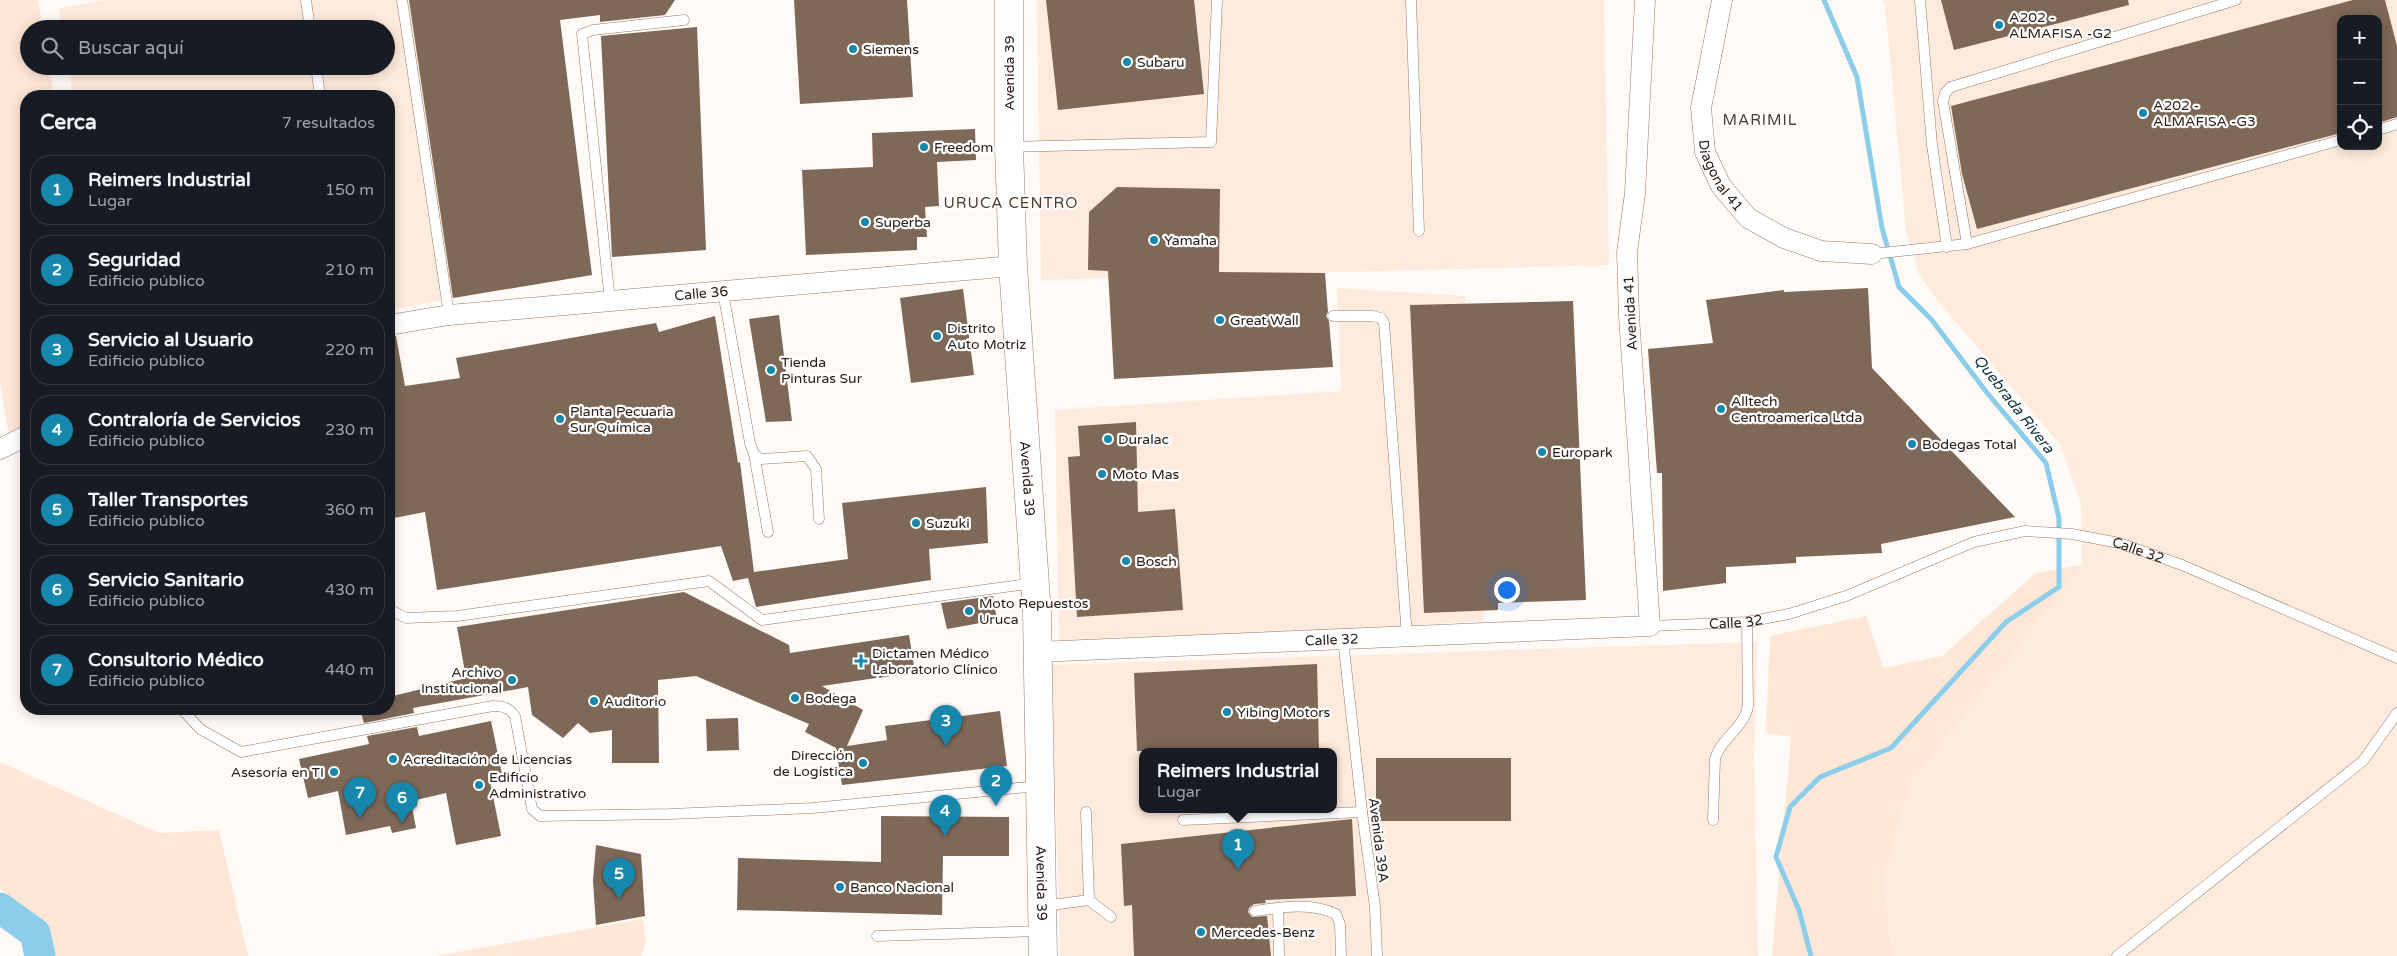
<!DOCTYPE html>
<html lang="es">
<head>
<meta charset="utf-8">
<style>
  :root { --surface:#171b24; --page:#20242c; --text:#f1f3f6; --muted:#9ea1a6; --line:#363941; --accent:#1688ae }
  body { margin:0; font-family:"Varela Round",sans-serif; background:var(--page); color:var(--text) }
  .controls { position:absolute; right:15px; top:15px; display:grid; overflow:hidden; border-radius:10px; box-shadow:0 2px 12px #0003 }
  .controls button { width:45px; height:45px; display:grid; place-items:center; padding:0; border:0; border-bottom:1px solid var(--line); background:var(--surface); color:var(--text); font:25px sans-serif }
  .you { position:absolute; left:1506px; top:589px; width:18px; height:18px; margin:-12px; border:4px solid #fff; border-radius:50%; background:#1a73e8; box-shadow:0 0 0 8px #1a73e833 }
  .badge { display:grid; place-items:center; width:32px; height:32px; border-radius:50%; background:var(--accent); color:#fff; font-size:16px; font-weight:700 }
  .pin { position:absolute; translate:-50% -41px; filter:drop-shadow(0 1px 2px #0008) }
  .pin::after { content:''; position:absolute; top:26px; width:18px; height:15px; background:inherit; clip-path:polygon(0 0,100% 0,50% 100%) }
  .popup { position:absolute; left:1139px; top:748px; width:198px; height:65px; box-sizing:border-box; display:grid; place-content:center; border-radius:10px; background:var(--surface); filter:drop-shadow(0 1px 4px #0005); font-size:16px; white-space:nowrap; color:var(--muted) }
  .popup b { font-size:19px; color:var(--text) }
  .popup::after { content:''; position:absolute; left:50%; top:100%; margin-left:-10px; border:10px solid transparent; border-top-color:var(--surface) }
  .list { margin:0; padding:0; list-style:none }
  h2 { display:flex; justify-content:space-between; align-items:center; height:65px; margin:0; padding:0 20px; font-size:21px }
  h2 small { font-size:16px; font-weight:400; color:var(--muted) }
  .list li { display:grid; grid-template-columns:32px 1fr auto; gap:15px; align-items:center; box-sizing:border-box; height:70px; margin:0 10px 10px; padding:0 10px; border:1px solid var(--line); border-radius:20px }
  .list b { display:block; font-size:19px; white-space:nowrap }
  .list p { margin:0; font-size:16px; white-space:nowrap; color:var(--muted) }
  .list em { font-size:16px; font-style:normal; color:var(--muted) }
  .icon { flex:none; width:28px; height:28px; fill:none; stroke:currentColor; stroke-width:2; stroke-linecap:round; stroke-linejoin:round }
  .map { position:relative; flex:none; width:2397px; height:956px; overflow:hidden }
  .search { position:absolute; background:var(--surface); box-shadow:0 2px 12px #0003; left:20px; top:20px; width:375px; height:55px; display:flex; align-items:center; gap:12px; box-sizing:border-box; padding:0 18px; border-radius:28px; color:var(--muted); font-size:19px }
  .panel { position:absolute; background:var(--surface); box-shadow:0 2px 12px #0003; left:20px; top:90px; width:375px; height:625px; border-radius:20px }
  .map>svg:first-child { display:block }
  .built { fill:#ffebdd; fill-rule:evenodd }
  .green { fill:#ffe7d7 }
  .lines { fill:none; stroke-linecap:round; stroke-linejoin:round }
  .stream { stroke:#8ccde9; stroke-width:5 }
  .river { stroke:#8ccde9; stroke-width:31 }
  .building { fill:#7e6858 }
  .lane-casing { stroke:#927a6a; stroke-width:11 }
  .street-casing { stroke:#927a6a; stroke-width:21 }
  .secondary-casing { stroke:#927a6a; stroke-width:29 }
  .lane { stroke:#fff; stroke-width:10 }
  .street { stroke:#fff; stroke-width:20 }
  .secondary { stroke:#fff; stroke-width:28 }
  .poi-dot { fill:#1688ae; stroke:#fff; stroke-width:2 }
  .labels { text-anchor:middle; stroke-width:4.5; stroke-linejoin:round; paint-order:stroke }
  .poi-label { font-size:14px; fill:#2a201a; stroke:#fff; text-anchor:start }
  .street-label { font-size:14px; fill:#2a201a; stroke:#fff }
  .neighbourhood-label { font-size:15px; letter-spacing:1px; fill:#4e392a; stroke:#fff }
  .water-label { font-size:15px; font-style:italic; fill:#153340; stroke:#fff }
</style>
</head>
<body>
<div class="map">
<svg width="2397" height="956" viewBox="0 0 2397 956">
  <rect width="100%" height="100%" fill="#fffaf6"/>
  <!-- built -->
  <g class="built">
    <polygon points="104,0 489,0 532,284 389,310 389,96 73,96 68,66 386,66 386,29 62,29 59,8"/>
    <polygon points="1037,0 1604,0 1609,265 1041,280"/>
    <path d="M1882 0H2397V956H1892L1884 878 1911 782 2082 565 2081 504 2060 444 1937 300 1919 275 1906 230 1885 4ZM2341 19H2378V146H2341Z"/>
    <polygon points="1337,288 1465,296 1484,621 1059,646 1055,410 1341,391"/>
    <path d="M1757 642 1754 755 1758 956H1060L1052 665ZM1143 751H1333V809H1143Z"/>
  </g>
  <!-- green -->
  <g class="green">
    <polygon points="0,0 38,0 43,29 29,29 29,66 49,66 54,96 26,96 26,428 9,437 0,382"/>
    <polygon points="2082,565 1911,782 1884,878 1892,956 1772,956 1791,737 1766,733 1770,636 1866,616 1883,668 1942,656 2036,573"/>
    <polygon points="0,762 159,833 219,830 248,956 49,956 44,933 0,888"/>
    <polygon points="643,919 646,942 641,956 436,956"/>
  </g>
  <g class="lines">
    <!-- stream -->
    <polyline class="stream" points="1811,956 1799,910 1776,857 1790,807 1820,777 1891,748 2006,622 2059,587 2059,518 2046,463 1988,394 1931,319 1899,287 1882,228 1857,77 1824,0"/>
    <!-- river -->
    <polyline class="river" points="0,908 35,933 40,956"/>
  </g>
  <!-- building -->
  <g class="building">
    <polygon points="409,0 675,0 665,15 600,22 600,15 560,20 592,275 453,298"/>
    <polygon points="794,0 907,0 913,97 800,104"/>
    <polygon points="1046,0 1194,0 1204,94 1058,110"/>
    <polygon points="1941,0 2128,0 2129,5 1954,50"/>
    <polygon points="2353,0 2385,0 2397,46 2397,117 2378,123 2378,19 2341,19 2341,133 1977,229 1962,174 1951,106"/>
    <polygon points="697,27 706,250 612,257 601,36"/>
    <polygon points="975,129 976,160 937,162 939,206 925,207 927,237 917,237 917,250 806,255 802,170 873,167 872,133"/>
    <polygon points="1117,187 1220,189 1219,272 1325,273 1328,312 1326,316 1329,321 1333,367 1114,379 1108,271 1088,270 1089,212"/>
    <polygon points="1868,288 1872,368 2015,517 1881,544 1882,553 1796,557 1796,563 1726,567 1726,583 1663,591 1662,473 1657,473 1648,349 1713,343 1706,300 1784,290 1784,292"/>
    <polygon points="963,289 974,375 911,383 900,298"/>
    <polygon points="1573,301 1586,600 1498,603 1498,610 1424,613 1410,305"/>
    <polygon points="779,315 792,421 766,422 749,319"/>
    <polygon points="715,316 738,463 740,462 754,572 848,559 842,503 986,487 988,543 929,549 931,580 756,607 748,578 733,581 721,546 437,590 425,512 389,519 389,337 396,336 405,386 460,378 456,358 656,323 659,332"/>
    <polygon points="1136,422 1138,512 1175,509 1183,610 1077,617 1068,457 1080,456 1078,426"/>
    <polygon points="684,592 789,645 790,653 909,635 915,672 879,678 878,673 876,678 822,686 863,710 847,746 887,740 885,726 1000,711 1007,766 842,785 836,748 805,732 809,724 696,676 658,680 659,763 612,763 612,730 590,733 578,723 563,738 532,715 528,687 413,708 414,713 364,723 360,709 389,709 389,697 466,678 457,627"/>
    <polygon points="993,596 997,620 947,629 941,603"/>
    <polygon points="1317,664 1319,751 1137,751 1134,673"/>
    <polygon points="738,718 739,750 707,751 706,719"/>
    <polygon points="491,721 503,779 490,781 501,836 456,845 446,793 416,800 417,806 412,807 416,828 392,833 390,826 346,835 338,791 308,798 299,759 369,744 367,736 417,727 419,736"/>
    <rect x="1376" y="758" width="135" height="63"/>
    <polygon points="881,816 1009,817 1009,856 943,856 942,915 737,910 738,858 881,862"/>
    <polygon points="1352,819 1356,896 1265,900 1266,903 1254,904 1249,908 1248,912 1252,917 1267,916 1271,956 1134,956 1132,905 1124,906 1121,844"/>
    <polygon points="596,845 641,854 645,916 596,925 593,881"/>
  </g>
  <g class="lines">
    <!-- lane casing -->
    <g class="lane-casing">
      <g id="lane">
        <polyline points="306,0 310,29"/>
        <polyline points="402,0 449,315"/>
        <polyline points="1411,0 1419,231"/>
        <polyline points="1920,0 1932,145 1947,247"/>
        <polyline points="316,66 320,96"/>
        <polyline points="2378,130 2397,124"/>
        <polyline points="1009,147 1211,142 1217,0"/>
        <polyline points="1967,244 1943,101 1945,93 1951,87 2236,0"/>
        <polyline points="1872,254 1967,244 2341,140"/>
        <polyline points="723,292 750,443 754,454 761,459 807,456 816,469 819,519"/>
        <polyline points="610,301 582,34 593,30 684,20"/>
        <polyline points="1333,316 1372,316 1381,318 1384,323 1407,637"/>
        <polyline points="754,454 768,532"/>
        <polyline points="389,609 406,618 457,616 709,581 762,620 1035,583"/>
        <path id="s1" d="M1650 626 1747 622 1789 614 1846 596 1974 542 2025 531 2072 534 2119 543 2182 565 2397 658"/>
        <polyline points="1343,639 1362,812 1375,907 1377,956"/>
        <path d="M182 709 200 729 241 752 493 706C504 706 509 708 515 716L532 809 540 816 670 814 813 808 1038 786"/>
        <polyline points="1183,820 1362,812"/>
        <path d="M1713 820 1715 759C1721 738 1744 728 1748 706L1747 622"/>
        <polyline points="1089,900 1111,917"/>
        <polyline points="1044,906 1089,900 1086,812"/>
        <polyline points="1278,908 1279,956"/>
        <path d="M1255 911C1283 907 1310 902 1336 914L1340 924 1341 956"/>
        <polyline points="877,936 1042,931"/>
        <polyline points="2117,956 2363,761 2397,713"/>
      </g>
    </g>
    <!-- street casing -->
    <g class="street-casing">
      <g id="street">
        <path id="s2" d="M1722 0 1701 108 1705 152 1721 186 1748 218 1784 238 1821 251 1872 254"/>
        <path id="s3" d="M389 325 449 315 1013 266"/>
        <polyline points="0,449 26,436"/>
        <path id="s4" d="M1037 652 1650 626 1629 316 1627 252 1635 193 1645 0"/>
      </g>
    </g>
    <!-- secondary casing -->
    <g class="secondary-casing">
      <g id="secondary">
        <path id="s5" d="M1009 0V147L1013 266 1037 614 1043 956"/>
      </g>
    </g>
    <!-- lane -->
    <use href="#lane" class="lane"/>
    <!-- street -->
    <use href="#street" class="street"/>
    <!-- secondary -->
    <use href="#secondary" class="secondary"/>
  </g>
  <!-- markers -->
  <g class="poi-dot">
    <circle cx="1999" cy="25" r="5"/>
    <circle cx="853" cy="49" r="5"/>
    <circle cx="1127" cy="62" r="5"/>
    <circle cx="2143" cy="113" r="5"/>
    <circle cx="924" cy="147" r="5"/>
    <circle cx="865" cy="222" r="5"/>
    <circle cx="1154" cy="240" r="5"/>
    <circle cx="1220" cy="320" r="5"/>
    <circle cx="937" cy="336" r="5"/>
    <circle cx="771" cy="370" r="5"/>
    <circle cx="1721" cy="409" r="5"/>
    <circle cx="560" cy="419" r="5"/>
    <circle cx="1108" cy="439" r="5"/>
    <circle cx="1912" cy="444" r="5"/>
    <circle cx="1542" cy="452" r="5"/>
    <circle cx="1102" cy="474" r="5"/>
    <circle cx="916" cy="523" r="5"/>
    <circle cx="1126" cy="561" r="5"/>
    <circle cx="969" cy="611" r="5"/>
    <path d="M858.5 653.5h5v5h5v5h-5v5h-5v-5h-5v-5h5z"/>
    <circle cx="512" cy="680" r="5"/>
    <circle cx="795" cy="698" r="5"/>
    <circle cx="594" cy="701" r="5"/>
    <circle cx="1227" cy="712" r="5"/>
    <circle cx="393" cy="759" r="5"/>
    <circle cx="863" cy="763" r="5"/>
    <circle cx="334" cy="772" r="5"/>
    <circle cx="479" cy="785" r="5"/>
    <circle cx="840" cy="887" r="5"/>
    <circle cx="1201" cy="932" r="5"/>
  </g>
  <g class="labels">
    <!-- poi labels -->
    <g class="poi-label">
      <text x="2009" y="22">A202 -<tspan x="2009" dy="16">ALMAFISA -G2</tspan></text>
      <text x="863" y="54">Siemens</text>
      <text x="1137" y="67">Subaru</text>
      <text x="2153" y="110">A202 -<tspan x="2153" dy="16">ALMAFISA -G3</tspan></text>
      <text x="934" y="152">Freedom</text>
      <text x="875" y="227">Superba</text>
      <text x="1164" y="245">Yamaha</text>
      <text x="1230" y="325">Great Wall</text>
      <text x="947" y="333">Distrito<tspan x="947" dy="16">Auto Motriz</tspan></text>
      <text x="781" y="367">Tienda<tspan x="781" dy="16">Pinturas Sur</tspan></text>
      <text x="1731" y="406">Alltech<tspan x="1731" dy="16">Centroamerica Ltda</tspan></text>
      <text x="570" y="416">Planta Pecuaria<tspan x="570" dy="16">Sur Química</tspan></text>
      <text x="1118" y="444">Duralac</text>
      <text x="1922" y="449">Bodegas Total</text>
      <text x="1552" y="457">Europark</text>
      <text x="1112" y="479">Moto Mas</text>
      <text x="926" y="528">Suzuki</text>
      <text x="1136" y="566">Bosch</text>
      <text x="979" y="608">Moto Repuestos<tspan x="979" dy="16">Uruca</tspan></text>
      <text x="872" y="658">Dictamen Médico<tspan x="872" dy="16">Laboratorio Clínico</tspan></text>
      <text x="502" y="677" text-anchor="end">Archivo<tspan x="502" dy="16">Institucional</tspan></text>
      <text x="805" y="703">Bodega</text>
      <text x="604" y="706">Auditorio</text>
      <text x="1237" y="717">Yibing Motors</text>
      <text x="853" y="760" text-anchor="end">Dirección<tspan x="853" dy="16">de Logística</tspan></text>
      <text x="403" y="764">Acreditación de Licencias</text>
      <text x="324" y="777" text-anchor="end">Asesoría en TI</text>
      <text x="489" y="782">Edificio<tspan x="489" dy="16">Administrativo</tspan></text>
      <text x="850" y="892">Banco Nacional</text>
      <text x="1211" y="937">Mercedes-Benz</text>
    </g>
    <!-- street labels -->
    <g class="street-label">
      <text transform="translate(1009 73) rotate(-90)" y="5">Avenida 39</text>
      <text dy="5" stroke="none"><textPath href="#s2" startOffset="182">Diagonal 41</textPath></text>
      <text dy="5" stroke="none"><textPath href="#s3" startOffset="314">Calle 36</textPath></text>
      <text transform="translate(1630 313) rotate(-93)" y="5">Avenida 41</text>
      <text dy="5" stroke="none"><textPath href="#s5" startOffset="479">Avenida 39</textPath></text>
      <text dy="5" stroke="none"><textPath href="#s1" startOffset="506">Calle 32</textPath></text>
      <text dy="5" stroke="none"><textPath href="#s1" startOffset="86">Calle 32</textPath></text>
      <text dy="5" stroke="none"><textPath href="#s4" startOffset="295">Calle 32</textPath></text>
      <text transform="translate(1379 840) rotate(83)" y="5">Avenida 39A</text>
      <text dy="5" stroke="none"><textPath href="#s5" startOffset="884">Avenida 39</textPath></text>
    </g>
    <!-- neighbourhood labels -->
    <g class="neighbourhood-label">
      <text x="1760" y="125">MARIMIL</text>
      <text x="1011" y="208">URUCA CENTRO</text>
    </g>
    <!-- water labels -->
    <g class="water-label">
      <text transform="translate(2014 404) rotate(52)" y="5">Quebrada Rivera</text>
    </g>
  </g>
</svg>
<div class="controls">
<button>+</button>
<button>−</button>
<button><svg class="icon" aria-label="locate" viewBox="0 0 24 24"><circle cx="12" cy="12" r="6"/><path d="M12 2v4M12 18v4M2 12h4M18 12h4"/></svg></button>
</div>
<div class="you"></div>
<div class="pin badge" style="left:1238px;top:870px">1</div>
<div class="popup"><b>Reimers Industrial</b>Lugar</div>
<div class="pin badge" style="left:996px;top:806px">2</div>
<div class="pin badge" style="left:946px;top:746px">3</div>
<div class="pin badge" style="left:945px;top:836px">4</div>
<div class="pin badge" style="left:619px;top:899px">5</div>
<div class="pin badge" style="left:402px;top:823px">6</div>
<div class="pin badge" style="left:360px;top:818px">7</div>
<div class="search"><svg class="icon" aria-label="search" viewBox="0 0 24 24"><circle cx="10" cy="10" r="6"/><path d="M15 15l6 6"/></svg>Buscar aquí</div>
<section class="panel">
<h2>Cerca<small>7 resultados</small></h2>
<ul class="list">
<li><span class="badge">1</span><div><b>Reimers Industrial</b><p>Lugar</p></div><em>150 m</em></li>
<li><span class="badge">2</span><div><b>Seguridad</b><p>Edificio público</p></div><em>210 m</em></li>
<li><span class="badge">3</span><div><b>Servicio al Usuario</b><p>Edificio público</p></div><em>220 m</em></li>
<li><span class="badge">4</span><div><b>Contraloría de Servicios</b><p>Edificio público</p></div><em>230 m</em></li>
<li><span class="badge">5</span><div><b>Taller Transportes</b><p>Edificio público</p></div><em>360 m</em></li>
<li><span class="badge">6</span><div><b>Servicio Sanitario</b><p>Edificio público</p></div><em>430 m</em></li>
<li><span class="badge">7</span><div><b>Consultorio Médico</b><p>Edificio público</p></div><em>440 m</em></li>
</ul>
</section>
</div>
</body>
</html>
